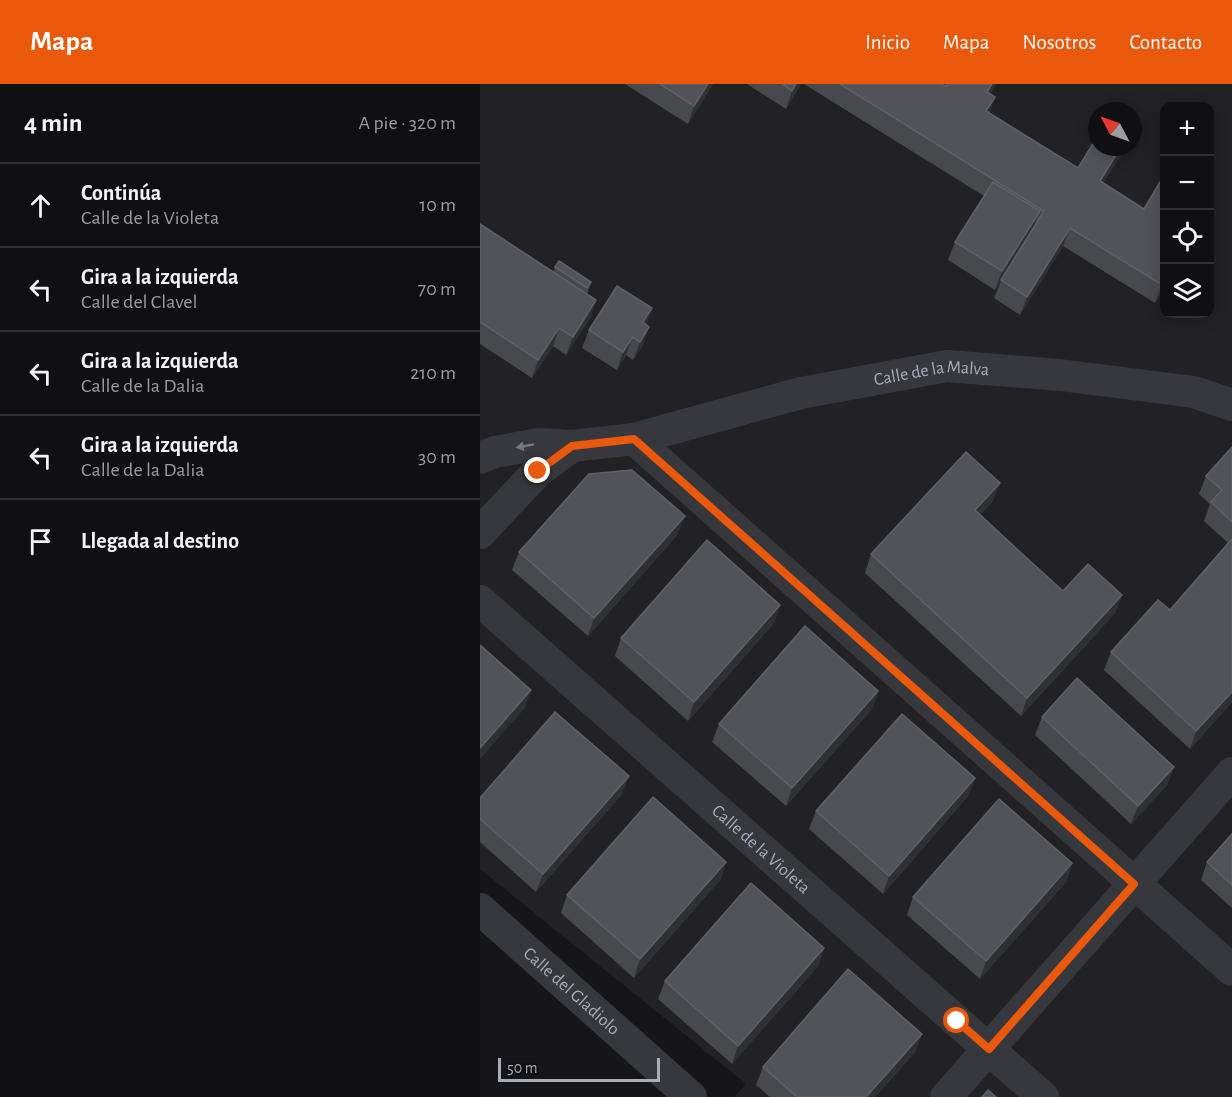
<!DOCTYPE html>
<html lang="es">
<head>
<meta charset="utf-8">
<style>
  :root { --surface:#101012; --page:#1e1e20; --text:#f1f3f6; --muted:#9c9d9f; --line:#303032; --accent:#ea580c }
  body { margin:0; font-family:"Alegreya Sans",sans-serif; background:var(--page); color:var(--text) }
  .controls { position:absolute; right:18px; top:18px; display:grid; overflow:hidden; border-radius:12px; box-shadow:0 3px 15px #0003 }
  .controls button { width:54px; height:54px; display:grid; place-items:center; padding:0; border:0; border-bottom:2px solid var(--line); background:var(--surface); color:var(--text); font:30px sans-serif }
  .compass { position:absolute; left:608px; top:18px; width:54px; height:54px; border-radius:50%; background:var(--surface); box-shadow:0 3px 15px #0003; rotate:311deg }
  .scale { position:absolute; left:18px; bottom:15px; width:162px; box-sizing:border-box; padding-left:6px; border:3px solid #a8adb8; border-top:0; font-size:16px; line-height:21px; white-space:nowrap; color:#a8adb8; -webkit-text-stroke:4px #111113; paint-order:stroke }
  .stop { position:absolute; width:18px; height:18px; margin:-14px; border:4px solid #ea580c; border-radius:50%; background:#fff }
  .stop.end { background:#ea580c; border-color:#fff; box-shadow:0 2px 6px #0008 }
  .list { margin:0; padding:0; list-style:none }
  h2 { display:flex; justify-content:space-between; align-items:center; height:78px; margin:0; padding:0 24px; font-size:26px }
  h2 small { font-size:20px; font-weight:400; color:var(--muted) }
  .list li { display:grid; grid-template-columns:39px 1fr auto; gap:18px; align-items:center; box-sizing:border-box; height:84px; padding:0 24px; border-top:2px solid var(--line) }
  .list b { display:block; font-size:22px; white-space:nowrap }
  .list p { margin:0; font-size:20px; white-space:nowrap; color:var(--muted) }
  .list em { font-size:20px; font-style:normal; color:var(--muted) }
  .icon { flex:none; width:33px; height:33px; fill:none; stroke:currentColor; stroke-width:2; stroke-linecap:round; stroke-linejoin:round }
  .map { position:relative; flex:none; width:752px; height:1013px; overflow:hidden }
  header { display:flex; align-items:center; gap:36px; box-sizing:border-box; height:84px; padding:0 30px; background:var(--accent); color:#fff }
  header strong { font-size:28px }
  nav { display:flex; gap:33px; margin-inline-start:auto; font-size:21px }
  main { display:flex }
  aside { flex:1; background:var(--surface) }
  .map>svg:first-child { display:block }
  .built { fill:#222225; fill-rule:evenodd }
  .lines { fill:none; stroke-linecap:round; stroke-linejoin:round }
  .minor { stroke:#37383d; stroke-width:32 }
  .wall { fill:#47494d }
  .shaded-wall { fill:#2f3033 }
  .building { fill:#525359; stroke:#5f6168; stroke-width:1.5 }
  .oneway { fill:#757881 }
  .route { stroke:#ea580c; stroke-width:8 }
  .labels { text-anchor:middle; stroke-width:6; stroke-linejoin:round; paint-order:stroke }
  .street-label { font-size:18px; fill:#a8adb8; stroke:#111113 }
</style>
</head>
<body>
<header>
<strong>Mapa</strong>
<nav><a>Inicio</a><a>Mapa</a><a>Nosotros</a><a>Contacto</a></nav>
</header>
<main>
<aside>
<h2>4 min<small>A pie · 320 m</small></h2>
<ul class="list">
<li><svg class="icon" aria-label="ahead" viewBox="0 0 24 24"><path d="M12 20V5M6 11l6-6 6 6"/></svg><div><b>Continúa</b><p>Calle de la Violeta</p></div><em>10 m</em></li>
<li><svg class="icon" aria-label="left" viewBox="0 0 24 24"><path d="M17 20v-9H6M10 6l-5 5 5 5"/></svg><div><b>Gira a la izquierda</b><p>Calle del Clavel</p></div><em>70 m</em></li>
<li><svg class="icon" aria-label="left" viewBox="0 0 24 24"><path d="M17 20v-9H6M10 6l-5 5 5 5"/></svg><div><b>Gira a la izquierda</b><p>Calle de la Dalia</p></div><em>210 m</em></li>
<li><svg class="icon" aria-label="left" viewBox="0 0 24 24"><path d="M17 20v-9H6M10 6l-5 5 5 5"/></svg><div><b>Gira a la izquierda</b><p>Calle de la Dalia</p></div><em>30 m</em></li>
<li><svg class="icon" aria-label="arrive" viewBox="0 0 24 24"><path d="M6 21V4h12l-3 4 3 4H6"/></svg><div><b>Llegada al destino</b></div></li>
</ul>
</aside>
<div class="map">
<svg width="752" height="1013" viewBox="0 0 752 1013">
  <rect width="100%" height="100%" fill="#161618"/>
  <!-- built -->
  <path class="built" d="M0 0H752V1013H254L266 1000 0 785ZM684 22H730V230H684ZM617 27H653V63H617Z"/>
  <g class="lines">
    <!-- minor -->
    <g class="minor">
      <polyline points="154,355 752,886"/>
      <path id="s1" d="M0 374 15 368 59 360 92 362 154 355 321 309 467 282 580 291 714 308 752 321"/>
      <polyline points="0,449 58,387 92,362"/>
      <path id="s2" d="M0 517 563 1013"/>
      <path id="s3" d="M0 825 211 1013"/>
      <polyline points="466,1013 752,689"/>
    </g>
  </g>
  <!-- wall -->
  <g class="wall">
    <polygon points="145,0 233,0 208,40"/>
    <polygon points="267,0 321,0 306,25"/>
    <polygon points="324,0 462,0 466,2 516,0 510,10 515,13 509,29 598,84 617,63 646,63 623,99 684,204 675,219 583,162 540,231 514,214 521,197 515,206 468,176 475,158 504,112"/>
    <polygon points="0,140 73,188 75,183 111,198 107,210 116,216 110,234 86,271 73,262 52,294 0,260"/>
    <polygon points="166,240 163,261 153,276 146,271 137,286 102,264 109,246"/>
    <polygon points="752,363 752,618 710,665 624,586 631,568 690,526 748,459 724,437 730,420 719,410 726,392"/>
    <polygon points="513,417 500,431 583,507 642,511 635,529 541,632 385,489 391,470"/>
    <polygon points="198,450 108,552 32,486 39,468"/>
    <polygon points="300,521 294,539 208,637 135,572 141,554"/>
    <polygon points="398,607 392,625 306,722 232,658 239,640"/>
    <polygon points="562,633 694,683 687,701 651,740 555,651"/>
    <polygon points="495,694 488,712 403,810 329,745 336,727"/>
    <polygon points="142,710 56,808 0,758 0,714"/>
    <polygon points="752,750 752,824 721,796 727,778"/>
    <polygon points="246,778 240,796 154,894 81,829 87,811"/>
    <polygon points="592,779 586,798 500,895 427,831 433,813"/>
    <polygon points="344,864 338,882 252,980 178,915 185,897"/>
    <polygon points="442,950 435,968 395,1013 290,1013 276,1001 283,983"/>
  </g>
  <!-- shaded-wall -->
  <g class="shaded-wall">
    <polygon points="228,0 233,0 208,40 214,22"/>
    <polygon points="316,0 321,0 306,25 312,7"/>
    <polygon points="512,0 516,0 500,27 507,8"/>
    <polygon points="515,13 508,31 506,27"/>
    <polygon points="641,63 646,63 613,115 620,97"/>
    <polygon points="560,127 553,145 515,206 522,187"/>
    <polygon points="590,144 583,162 540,231 547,213"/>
    <polygon points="684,196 684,204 675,219 682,201"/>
    <polygon points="116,216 110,234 86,271 93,253"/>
    <polygon points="172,224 165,243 156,256 163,238"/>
    <polygon points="169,243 163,261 153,276 160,258"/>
    <polygon points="79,244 73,262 52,294 58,276"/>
    <polygon points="153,253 146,271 137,286 143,268"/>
    <polygon points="520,399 513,417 488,444 495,426"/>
    <polygon points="205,432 198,450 108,552 114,534"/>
    <polygon points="642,511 635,529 541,632 547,614"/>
    <polygon points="300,521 294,539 208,637 214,618"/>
    <polygon points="51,606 45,624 0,675 0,664"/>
    <polygon points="398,607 392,625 306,722 312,704"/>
    <polygon points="752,608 752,618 710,665 716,647"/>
    <polygon points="694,683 687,701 651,740 658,722"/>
    <polygon points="149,692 142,710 56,808 63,790"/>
    <polygon points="495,694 488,712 403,810 409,792"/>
    <polygon points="246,778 240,796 154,894 160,875"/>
    <polygon points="592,779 586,798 500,895 506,877"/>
    <polygon points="344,864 338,882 252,980 258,962"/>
    <polygon points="442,950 435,968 395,1013 386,1013"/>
  </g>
  <!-- building -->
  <g class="building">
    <polygon points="180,0 228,0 214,22"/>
    <polygon points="302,0 316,0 312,7"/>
    <polygon points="360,0 462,0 466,2 467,0 512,0 507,8 515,13 506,27 598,84 617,53 617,63 641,63 620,97 664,125 684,91 684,196 682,201 590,144 547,213 521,196 564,127"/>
    <polygon points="513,98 560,127 522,187 475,158"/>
    <polygon points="0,140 116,216 93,253 79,244 58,276 0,238"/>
    <polygon points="79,177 111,198 107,204 75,183"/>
    <polygon points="137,202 172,224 163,238 169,243 160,258 153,253 143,268 109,246"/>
    <polygon points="752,363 752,438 731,418 742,406 726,392"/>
    <polygon points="486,368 520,399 495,426 539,467 583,507 608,480 642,511 547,614 391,470"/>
    <polygon points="152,386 205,432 114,534 39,468 109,390"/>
    <polygon points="752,455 752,608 716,647 631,568 678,516 690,526"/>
    <polygon points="227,456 300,521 214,618 141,554"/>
    <polygon points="325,542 398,607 312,704 239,640"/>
    <polygon points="0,561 51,606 0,664"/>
    <polygon points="597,594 694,683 658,722 562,633"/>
    <polygon points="75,628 149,692 63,790 0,735 0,714"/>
    <polygon points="422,630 495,694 409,792 336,727"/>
    <polygon points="173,713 246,778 160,875 87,811"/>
    <polygon points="519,715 592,779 506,877 433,813"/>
    <polygon points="752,750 752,801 727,778"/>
    <polygon points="271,799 344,864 258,962 185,897"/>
    <polygon points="368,885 442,950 386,1013 317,1013 283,983"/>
    <polygon points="508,1006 516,1013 502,1013"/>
  </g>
  <!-- one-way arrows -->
  <defs><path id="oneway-solid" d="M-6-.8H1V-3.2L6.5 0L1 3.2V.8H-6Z" transform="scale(1.5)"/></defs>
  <use class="oneway" href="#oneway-solid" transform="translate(45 362) rotate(170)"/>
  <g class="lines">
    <!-- route -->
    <polyline class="route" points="58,387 92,362 154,355 654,800 509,965 477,937"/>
  </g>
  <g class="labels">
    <!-- street labels -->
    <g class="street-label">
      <text dy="6" stroke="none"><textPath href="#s1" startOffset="462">Calle de la Malva</textPath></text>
      <text dy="6" stroke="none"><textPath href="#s2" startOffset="375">Calle de la Violeta</textPath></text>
      <text dy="6" stroke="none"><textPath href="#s3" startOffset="123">Calle del Gladiolo</textPath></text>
    </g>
  </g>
</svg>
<div class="controls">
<button>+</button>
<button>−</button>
<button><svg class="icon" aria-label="locate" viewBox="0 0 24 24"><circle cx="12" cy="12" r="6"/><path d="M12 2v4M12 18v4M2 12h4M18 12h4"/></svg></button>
<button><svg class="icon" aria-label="layers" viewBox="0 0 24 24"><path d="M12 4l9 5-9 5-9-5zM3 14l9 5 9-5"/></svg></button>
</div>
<svg class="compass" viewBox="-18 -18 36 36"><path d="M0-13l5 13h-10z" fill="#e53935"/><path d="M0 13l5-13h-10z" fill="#9c9d9f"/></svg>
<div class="scale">50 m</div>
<div class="stop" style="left:477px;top:937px"></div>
<div class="stop end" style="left:58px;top:387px"></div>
</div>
</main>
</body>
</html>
